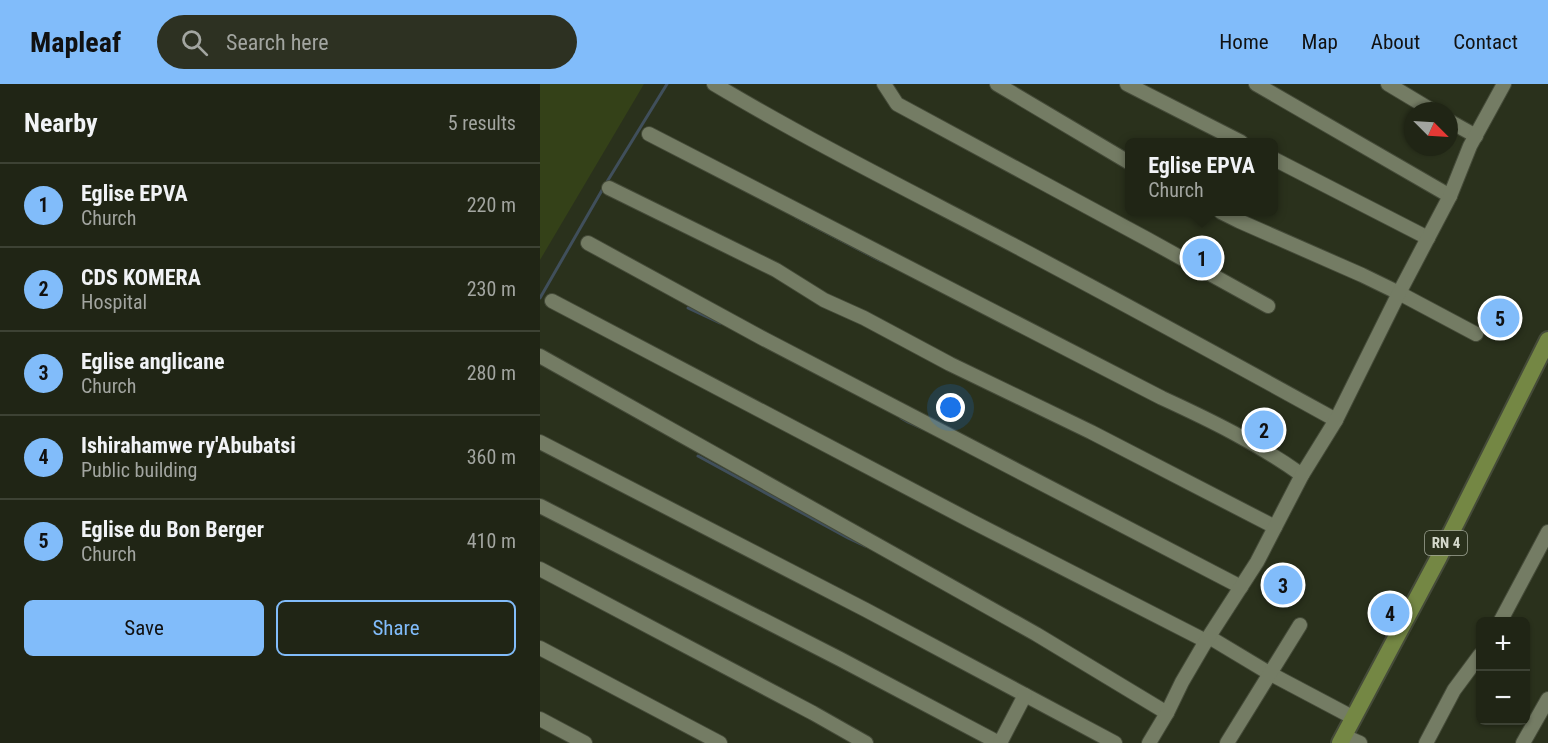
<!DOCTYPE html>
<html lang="en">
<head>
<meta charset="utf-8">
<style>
  :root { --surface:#202515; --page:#2d3122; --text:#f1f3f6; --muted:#a2a5a0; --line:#3d4234; --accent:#81bcfa }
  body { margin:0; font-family:"Roboto Condensed",sans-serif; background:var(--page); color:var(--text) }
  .controls { position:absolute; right:18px; bottom:18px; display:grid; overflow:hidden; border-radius:9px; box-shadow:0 2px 4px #0004 }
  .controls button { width:54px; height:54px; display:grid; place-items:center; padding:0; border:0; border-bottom:2px solid var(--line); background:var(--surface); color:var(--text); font:30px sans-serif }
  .compass { position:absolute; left:864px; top:18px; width:54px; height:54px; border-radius:50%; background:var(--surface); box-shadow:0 2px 4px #0004; rotate:114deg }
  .you { position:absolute; left:411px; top:324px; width:21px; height:21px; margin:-15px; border:4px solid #fff; border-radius:50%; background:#1a73e8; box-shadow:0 0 0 9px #1a73e833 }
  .badge { display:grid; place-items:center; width:39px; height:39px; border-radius:50%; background:var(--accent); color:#111; font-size:20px; font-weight:700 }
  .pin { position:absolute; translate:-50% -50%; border:3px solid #fff; box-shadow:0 2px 6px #0006 }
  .popup { position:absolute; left:585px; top:54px; width:153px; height:78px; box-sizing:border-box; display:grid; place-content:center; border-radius:9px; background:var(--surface); filter:drop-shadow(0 2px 4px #0005); font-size:20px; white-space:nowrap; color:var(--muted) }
  .popup b { font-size:22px; color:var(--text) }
  .popup::after { content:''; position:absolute; left:50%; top:100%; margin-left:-12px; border:12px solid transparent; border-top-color:var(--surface) }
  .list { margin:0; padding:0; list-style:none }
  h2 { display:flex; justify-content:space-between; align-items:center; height:78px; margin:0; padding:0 24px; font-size:26px }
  h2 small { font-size:20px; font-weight:400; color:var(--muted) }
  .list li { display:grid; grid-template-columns:39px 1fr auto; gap:18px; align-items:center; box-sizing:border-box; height:84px; padding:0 24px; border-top:2px solid var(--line) }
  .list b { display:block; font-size:22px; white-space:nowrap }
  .list p { margin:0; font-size:20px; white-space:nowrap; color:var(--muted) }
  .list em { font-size:20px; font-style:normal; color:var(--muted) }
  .actions { display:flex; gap:12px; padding:18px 24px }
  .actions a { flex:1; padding:14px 0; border:2px solid var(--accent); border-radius:9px; text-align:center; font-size:21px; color:var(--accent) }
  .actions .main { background:var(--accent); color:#111 }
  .icon { flex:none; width:33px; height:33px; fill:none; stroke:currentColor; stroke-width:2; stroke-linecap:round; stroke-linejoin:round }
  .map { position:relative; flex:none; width:1008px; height:659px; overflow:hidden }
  header { display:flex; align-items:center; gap:36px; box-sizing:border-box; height:84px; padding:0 30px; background:var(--accent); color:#111 }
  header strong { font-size:28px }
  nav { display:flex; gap:33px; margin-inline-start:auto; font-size:21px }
  .search { width:420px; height:54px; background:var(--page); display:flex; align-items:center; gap:15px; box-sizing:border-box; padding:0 21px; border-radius:33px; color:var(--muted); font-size:22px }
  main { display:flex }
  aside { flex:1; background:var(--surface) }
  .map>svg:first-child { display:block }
  .green { fill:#344118 }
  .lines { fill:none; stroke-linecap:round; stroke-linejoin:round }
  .stream { stroke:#404f5b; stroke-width:3 }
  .minor-casing { stroke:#454b39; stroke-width:16 }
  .major-casing { stroke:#454b39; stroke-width:20 }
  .minor { stroke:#747c64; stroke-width:14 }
  .major { stroke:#748744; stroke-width:16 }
  .labels { text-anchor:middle; stroke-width:6; stroke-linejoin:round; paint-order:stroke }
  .shield { fill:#2a311c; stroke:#a1a797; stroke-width:1.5 }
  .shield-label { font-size:15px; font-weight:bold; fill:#d4d9cc }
</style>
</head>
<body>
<header>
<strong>Mapleaf</strong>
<div class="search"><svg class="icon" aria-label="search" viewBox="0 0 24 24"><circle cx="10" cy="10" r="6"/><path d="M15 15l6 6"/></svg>Search here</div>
<nav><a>Home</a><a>Map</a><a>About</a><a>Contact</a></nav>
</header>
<main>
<aside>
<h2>Nearby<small>5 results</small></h2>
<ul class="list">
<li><span class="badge">1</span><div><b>Eglise EPVA</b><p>Church</p></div><em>220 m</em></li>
<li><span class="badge">2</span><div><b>CDS KOMERA</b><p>Hospital</p></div><em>230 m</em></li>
<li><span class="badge">3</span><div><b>Eglise anglicane</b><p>Church</p></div><em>280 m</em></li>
<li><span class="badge">4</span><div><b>Ishirahamwe ry'Abubatsi</b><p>Public building</p></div><em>360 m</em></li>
<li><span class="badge">5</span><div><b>Eglise du Bon Berger</b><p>Church</p></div><em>410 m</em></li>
</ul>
<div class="actions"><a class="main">Save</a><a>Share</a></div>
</aside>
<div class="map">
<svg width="1008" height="659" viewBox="0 0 1008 659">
  <rect width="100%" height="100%" fill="#2a311c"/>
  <!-- green -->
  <polygon class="green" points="0,0 104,0 0,176"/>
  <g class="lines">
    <!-- stream -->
    <g class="stream">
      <polyline points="256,133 341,177"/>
      <polyline points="0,214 65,101 127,0"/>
      <polyline points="148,224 180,239"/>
      <polyline points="361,334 368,338 390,348"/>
      <polyline points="158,372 308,454 325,462"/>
    </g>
    <!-- minor casing -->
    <g class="minor-casing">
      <g id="minor">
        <path d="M174 0C273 59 376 110 477 163 585 220 691 278 796 336"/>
        <polyline points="344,0 357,20 607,155 728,222"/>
        <polyline points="457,0 590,79"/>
        <polyline points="587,0 701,58"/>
        <polyline points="716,0 910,112"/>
        <polyline points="848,0 893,27"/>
        <polyline points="909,37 936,52"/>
        <path d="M109 50 622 314C670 336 719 360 762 391"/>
        <polyline points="734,75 888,154"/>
        <polyline points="69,104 236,186 284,216 324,234 410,280 551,348 735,443"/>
        <polyline points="681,128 699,137 822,191 859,209 936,250"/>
        <polyline points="48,159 224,255 701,503"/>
        <polyline points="12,217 431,437 666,557"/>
        <polyline points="0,272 496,550 627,629"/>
        <polyline points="0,358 326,526 575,659"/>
        <polyline points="0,422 300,575 459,659"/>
        <polyline points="0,485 273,629 326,659"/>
        <polyline points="960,538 1008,448"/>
        <polyline points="669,553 729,589 814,634"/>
        <polyline points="0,564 180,659"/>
        <polyline points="0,635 45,659"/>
        <polyline points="804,652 820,659"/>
        <polyline points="460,659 485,611"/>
        <polyline points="609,659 627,629 642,598 666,557 717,478 762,391 796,336 859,209 910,112 930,62 964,0"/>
        <polyline points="687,659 760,541"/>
        <polyline points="886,659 914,606 940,571"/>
        <polyline points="983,659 1008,615"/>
      </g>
    </g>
    <!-- major casing -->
    <g class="major-casing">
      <polyline id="major" points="800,659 899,473 1008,256"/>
    </g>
    <!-- minor -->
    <use href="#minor" class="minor"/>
    <!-- major -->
    <use href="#major" class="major"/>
  </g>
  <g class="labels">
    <!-- shield labels -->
    <rect class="shield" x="885" y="447" width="42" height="24" rx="4.5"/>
    <g class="shield-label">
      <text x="906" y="464">RN 4</text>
    </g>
  </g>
</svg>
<div class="controls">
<button>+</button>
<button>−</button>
</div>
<svg class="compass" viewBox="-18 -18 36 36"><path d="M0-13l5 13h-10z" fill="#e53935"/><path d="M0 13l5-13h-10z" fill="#a2a5a0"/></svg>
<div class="you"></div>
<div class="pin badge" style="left:662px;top:174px">1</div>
<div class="popup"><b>Eglise EPVA</b>Church</div>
<div class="pin badge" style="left:724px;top:346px">2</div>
<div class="pin badge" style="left:743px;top:501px">3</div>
<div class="pin badge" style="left:850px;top:529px">4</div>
<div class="pin badge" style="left:960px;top:234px">5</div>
</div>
</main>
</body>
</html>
